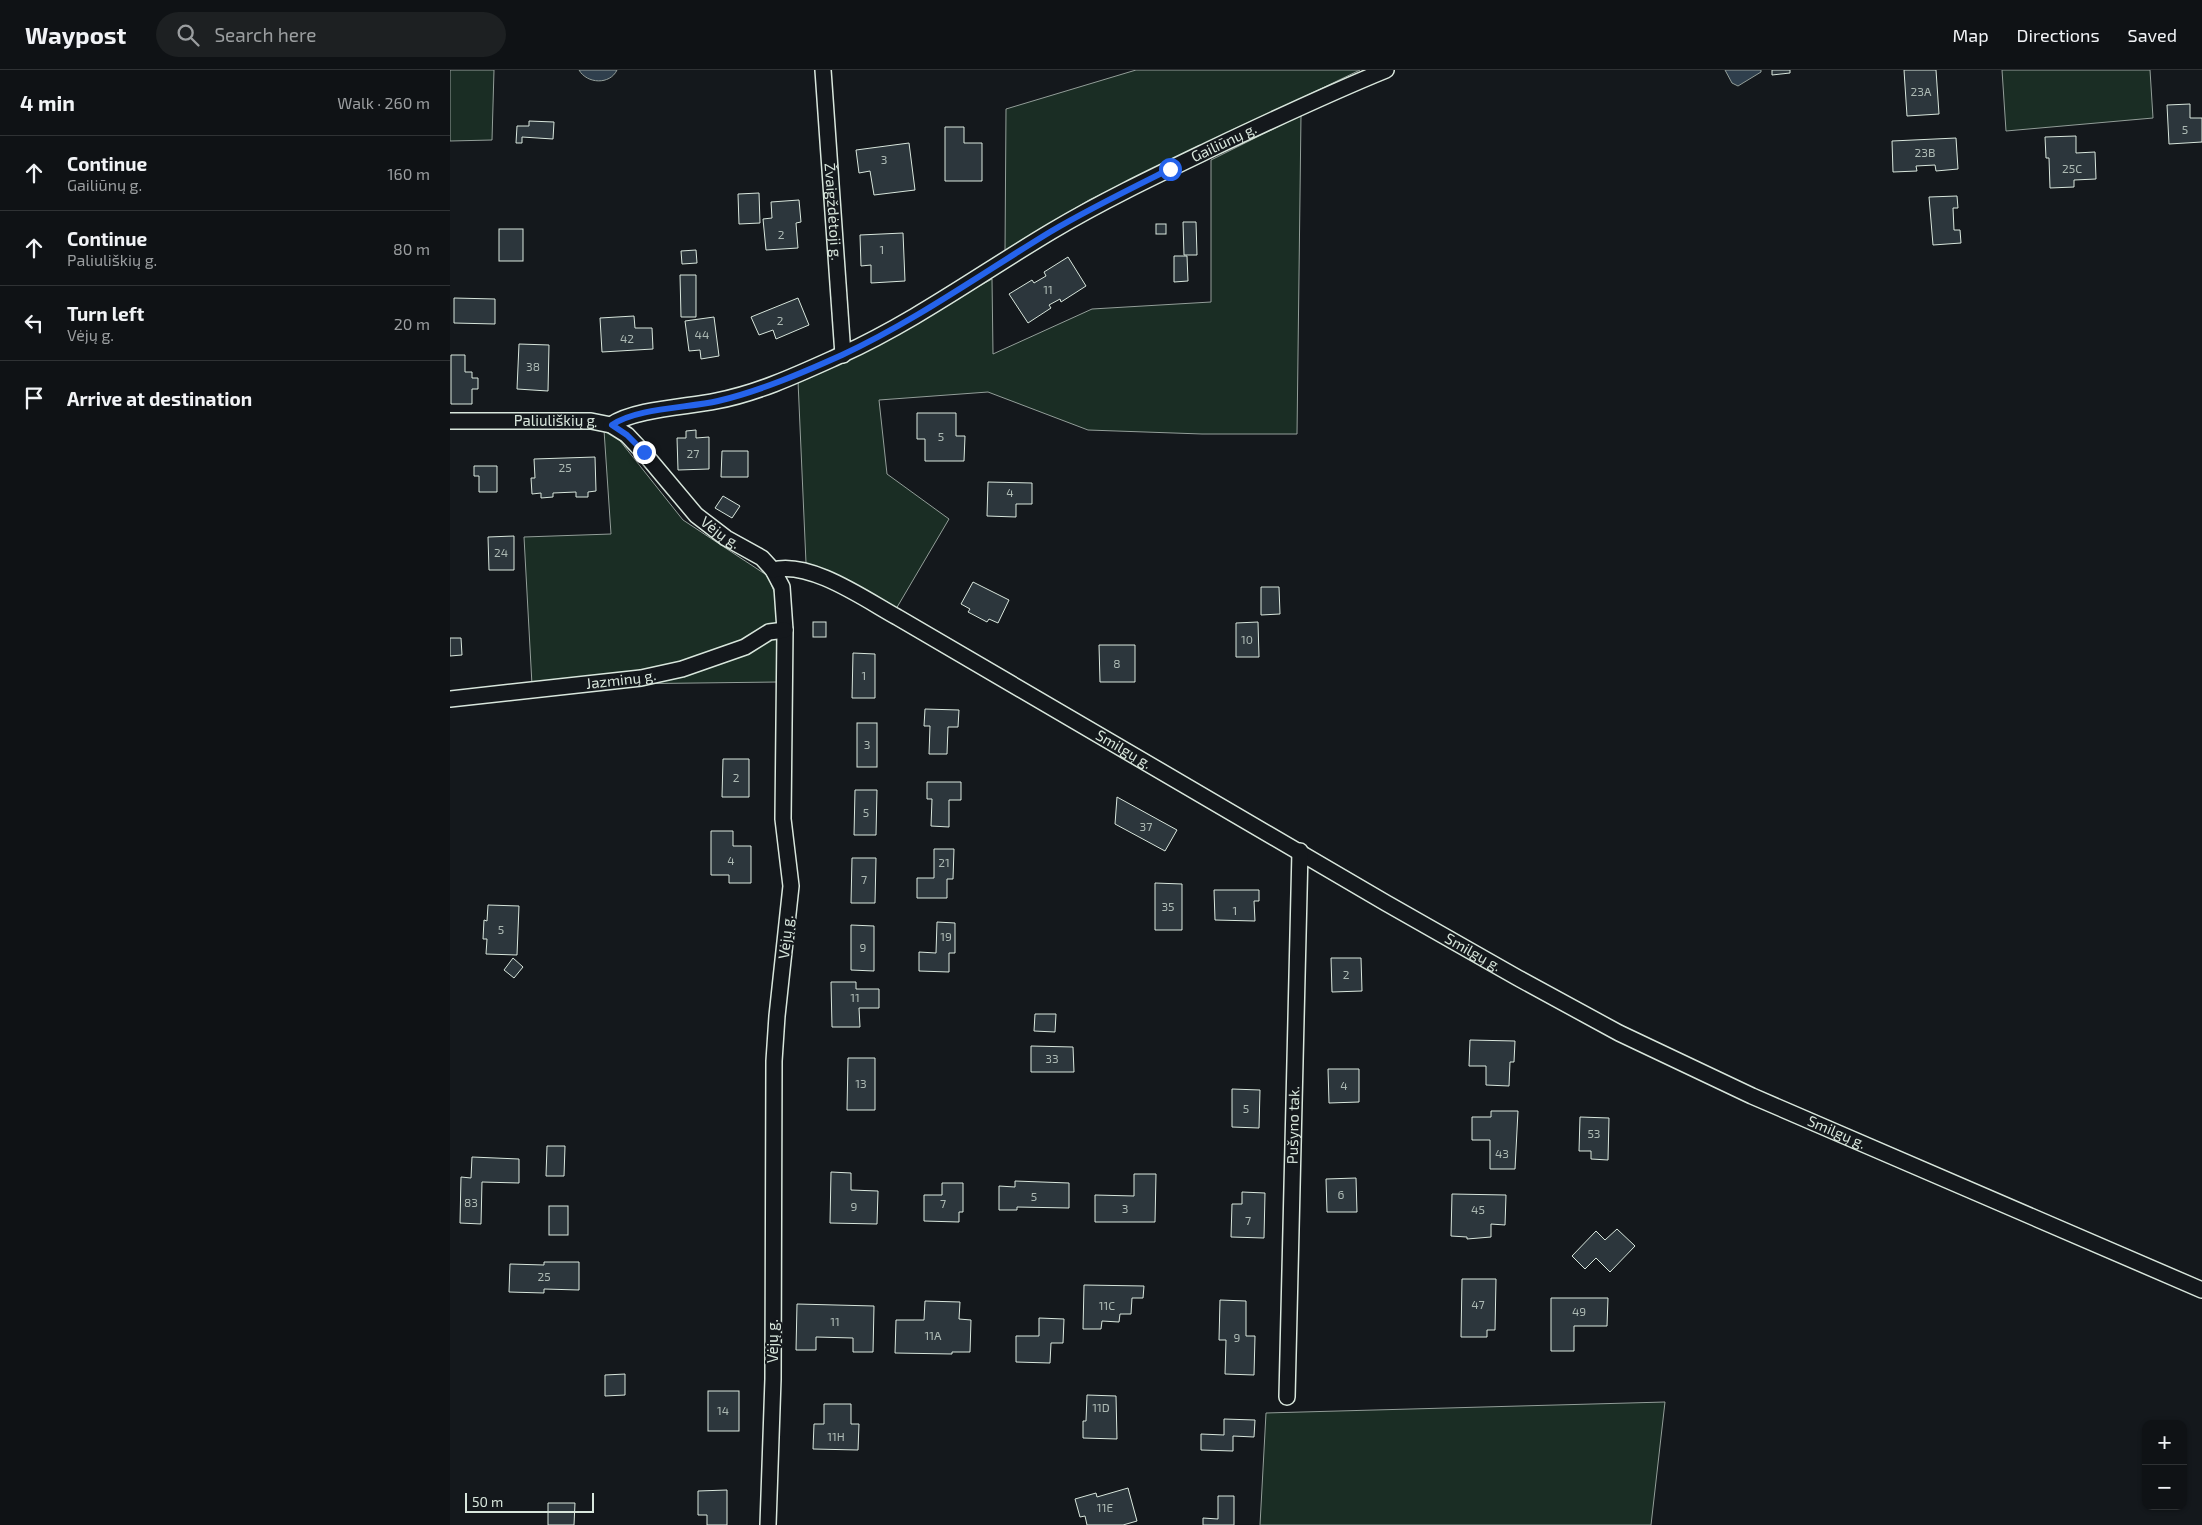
<!DOCTYPE html>
<html lang="en">
<head>
<meta charset="utf-8">
<style>
  :root { --surface:#0f1215; --page:#1d2022; --text:#f1f3f6; --muted:#9b9ea0; --line:#2f3234 }
  body { margin:0; font-family:"Exo 2",sans-serif; background:var(--page); color:var(--text) }
  .controls { position:absolute; right:15px; bottom:15px; display:grid; overflow:hidden; border-radius:10px; box-shadow:0 1px 4px #0004 }
  .controls button { width:45px; height:45px; display:grid; place-items:center; padding:0; border:0; border-bottom:1px solid var(--line); background:var(--surface); color:var(--text); font:25px sans-serif }
  .scale { position:absolute; left:15px; bottom:12px; width:129px; box-sizing:border-box; padding-left:5px; border:2px solid #d8e6dc; border-top:0; font-size:14px; line-height:18px; white-space:nowrap; color:#d8e6dc; -webkit-text-stroke:4px #14181c; paint-order:stroke }
  .stop { position:absolute; width:15px; height:15px; margin:-11px; border:4px solid #2563eb; border-radius:50%; background:#fff }
  .stop.end { background:#2563eb; border-color:#fff; box-shadow:0 1px 5px #0008 }
  .list { margin:0; padding:0; list-style:none }
  h2 { display:flex; justify-content:space-between; align-items:center; height:65px; margin:0; padding:0 20px; font-size:21px }
  h2 small { font-size:16px; font-weight:400; color:var(--muted) }
  .list li { display:grid; grid-template-columns:32px 1fr auto; gap:15px; align-items:center; box-sizing:border-box; height:75px; padding:0 20px; border-top:1px solid var(--line) }
  .list b { display:block; font-size:19px; white-space:nowrap }
  .list p { margin:0; font-size:16px; white-space:nowrap; color:var(--muted) }
  .list em { font-size:16px; font-style:normal; color:var(--muted) }
  .icon { flex:none; width:28px; height:28px; fill:none; stroke:currentColor; stroke-width:2; stroke-linecap:round; stroke-linejoin:round }
  .map { position:relative; flex:none; width:1752px; height:1455px; overflow:hidden }
  header { display:flex; align-items:center; gap:30px; box-sizing:border-box; height:70px; padding:0 25px; background:var(--surface); border-bottom:1px solid var(--line) }
  header strong { font-size:24px }
  nav { display:flex; gap:28px; margin-inline-start:auto; font-size:18px }
  .search { width:350px; height:45px; background:var(--page); display:flex; align-items:center; gap:12px; box-sizing:border-box; padding:0 18px; border-radius:28px; color:var(--muted); font-size:19px }
  main { display:flex }
  aside { flex:1; background:var(--surface) }
  .map>svg:first-child { display:block }
  .green { fill:#1a2d24; stroke:#939e99 }
  .water { fill:#2f3f4d; stroke:#939e99 }
  .building { fill:#2c363c; stroke:#d8e6dc }
  .lines { fill:none; stroke-linecap:round; stroke-linejoin:round }
  .minor-casing { stroke:#d8e6dc; stroke-width:18 }
  .minor { stroke:#14181c; stroke-width:15 }
  .route { stroke:#2563eb; stroke-width:6 }
  .labels { text-anchor:middle; stroke-width:4; stroke-linejoin:round; paint-order:stroke }
  .number-label { font-size:12px; fill:#adbab4 }
  .street-label { font-size:15px; fill:#d8e6dc; stroke:#14181c }
</style>
</head>
<body>
<header>
<strong>Waypost</strong>
<div class="search"><svg class="icon" aria-label="search" viewBox="0 0 24 24"><circle cx="10" cy="10" r="6"/><path d="M15 15l6 6"/></svg>Search here</div>
<nav><a>Map</a><a>Directions</a><a>Saved</a></nav>
</header>
<main>
<aside>
<h2>4 min<small>Walk · 260 m</small></h2>
<ul class="list">
<li><svg class="icon" aria-label="ahead" viewBox="0 0 24 24"><path d="M12 20V5M6 11l6-6 6 6"/></svg><div><b>Continue</b><p>Gailiūnų g.</p></div><em>160 m</em></li>
<li><svg class="icon" aria-label="ahead" viewBox="0 0 24 24"><path d="M12 20V5M6 11l6-6 6 6"/></svg><div><b>Continue</b><p>Paliuliškių g.</p></div><em>80 m</em></li>
<li><svg class="icon" aria-label="left" viewBox="0 0 24 24"><path d="M17 20v-9H6M10 6l-5 5 5 5"/></svg><div><b>Turn left</b><p>Vėjų g.</p></div><em>20 m</em></li>
<li><svg class="icon" aria-label="arrive" viewBox="0 0 24 24"><path d="M6 21V4h12l-3 4 3 4H6"/></svg><div><b>Arrive at destination</b></div></li>
</ul>
</aside>
<div class="map">
<svg width="1752" height="1455" viewBox="0 0 1752 1455">
  <rect width="100%" height="100%" fill="#14181c"/>
  <!-- green -->
  <g class="green">
    <polygon points="0,0 44,0 42,70 0,71"/>
    <polygon points="686,0 910,0 639,130 555,182 556,39"/>
    <polygon points="1552,0 1700,0 1703,48 1556,61"/>
    <polygon points="851,45 847,364 752,364 638,360 538,322 429,330 437,404 499,449 446,539 356,493 348,311 392,291 542,209 543,284 642,239 761,232 761,90"/>
    <polygon points="154,360 163,362 233,450 318,506 328,532 328,612 82,615 74,467 161,464"/>
    <polygon points="1215,1332 1201,1455 810,1455 816,1343"/>
  </g>
  <!-- water -->
  <g class="water">
    <path d="M129 0H167C160 15 137 14 129 0Z"/>
    <polygon points="1275,0 1311,0 1311,2 1288,16 1282,13"/>
  </g>
  <!-- building -->
  <g class="building">
    <polygon points="1322,0 1340,0 1340,3 1322,5"/>
    <polygon points="1454,0 1486,0 1489,44 1457,46"/>
    <polygon points="1740,34 1740,48 1752,48 1752,72 1719,74 1717,35"/>
    <polygon points="79,51 104,52 103,69 72,67 72,73 66,73 67,56 79,56"/>
    <polygon points="495,57 514,57 514,73 532,73 532,111 495,111"/>
    <polygon points="1626,66 1626,83 1645,82 1646,109 1624,110 1624,117 1600,118 1599,88 1596,88 1595,67"/>
    <polygon points="1506,68 1508,99 1486,101 1485,95 1466,96 1467,101 1443,102 1442,71"/>
    <polygon points="459,73 465,120 424,125 420,101 409,103 406,80"/>
    <polygon points="309,123 310,153 289,154 288,124"/>
    <polygon points="1507,126 1508,138 1503,138 1504,160 1510,160 1511,173 1483,175 1479,127"/>
    <polygon points="349,130 351,152 346,153 348,178 316,180 313,149 322,148 321,132"/>
    <polygon points="733,152 746,152 747,185 734,185"/>
    <rect x="706" y="154" width="10" height="10"/>
    <rect x="49" y="159" width="24" height="32"/>
    <polygon points="453,163 455,211 421,213 421,195 411,196 410,165"/>
    <polygon points="246,180 247,193 232,194 231,181"/>
    <polygon points="724,186 737,186 738,211 724,212"/>
    <polygon points="618,187 636,216 611,232 610,229 599,235 601,238 578,253 559,224 582,210 584,213 596,206 594,202"/>
    <polygon points="230,205 246,205 246,247 231,247"/>
    <polygon points="4,228 45,229 45,254 4,253"/>
    <polygon points="348,228 359,255 326,269 323,260 309,265 301,247"/>
    <polygon points="184,246 185,258 202,258 203,279 152,282 150,248"/>
    <polygon points="264,247 269,286 251,289 250,280 239,281 235,251"/>
    <polygon points="69,274 99,275 98,321 67,319"/>
    <polygon points="1,285 15,285 15,302 22,302 22,308 28,308 28,319 22,319 22,334 1,334"/>
    <polygon points="467,343 506,343 506,366 515,366 514,391 475,391 475,369 467,369"/>
    <polygon points="246,360 246,368 259,367 259,399 228,400 227,368 236,368 236,361"/>
    <polygon points="272,381 298,381 298,407 271,407"/>
    <polygon points="145,387 146,421 138,422 138,427 126,427 126,422 103,423 103,427 91,428 91,423 82,424 81,408 85,408 84,389"/>
    <polygon points="24,396 47,396 47,422 29,422 29,406 24,406"/>
    <polygon points="538,412 582,413 582,434 566,434 566,447 537,446"/>
    <polygon points="273,426 290,436 282,448 265,438"/>
    <polygon points="64,466 64,500 39,500 38,467"/>
    <polygon points="523,512 559,530 548,553 539,549 537,552 518,542 520,539 511,534"/>
    <polygon points="811,517 829,517 830,544 811,545"/>
    <rect x="363" y="552" width="13" height="15"/>
    <polygon points="808,552 809,587 786,587 786,553"/>
    <polygon points="0,568 11,568 12,585 0,586"/>
    <polygon points="649,575 685,575 685,612 650,612"/>
    <polygon points="403,583 425,584 425,628 402,628"/>
    <polygon points="475,639 509,640 508,657 498,657 497,684 479,684 480,656 474,656"/>
    <rect x="407" y="653" width="20" height="44"/>
    <polygon points="273,689 299,689 299,727 272,727"/>
    <polygon points="477,712 511,712 511,730 499,730 499,757 481,756 482,729 477,729"/>
    <polygon points="405,720 427,720 426,765 404,765"/>
    <polygon points="667,727 727,760 715,781 665,754"/>
    <polygon points="261,761 283,761 283,776 301,776 301,813 279,813 279,805 261,805"/>
    <polygon points="484,779 504,779 503,809 497,809 497,828 467,828 467,808 484,808"/>
    <polygon points="402,788 426,788 425,833 401,833"/>
    <polygon points="705,813 732,814 732,860 705,860"/>
    <polygon points="764,820 809,820 809,831 804,831 805,851 765,850"/>
    <polygon points="38,835 69,836 67,885 36,884 37,869 33,869 34,850 37,851"/>
    <polygon points="487,852 505,853 505,883 499,883 499,902 469,901 469,882 486,883"/>
    <polygon points="401,855 424,856 424,901 401,900"/>
    <polygon points="63,888 73,897 64,908 54,900"/>
    <polygon points="881,888 911,888 912,921 882,922"/>
    <polygon points="381,912 406,912 406,919 429,919 429,938 409,938 410,957 382,957"/>
    <polygon points="585,944 606,944 605,962 584,961"/>
    <polygon points="1020,970 1065,971 1064,992 1060,992 1059,1016 1036,1015 1036,996 1019,996"/>
    <polygon points="581,976 623,977 624,1002 581,1002"/>
    <polygon points="398,988 425,988 425,1040 397,1040"/>
    <polygon points="878,999 909,999 909,1032 879,1033"/>
    <polygon points="782,1019 810,1020 809,1058 782,1057"/>
    <polygon points="1041,1041 1068,1041 1065,1099 1040,1099 1040,1070 1022,1070 1022,1047 1041,1047"/>
    <polygon points="1130,1047 1159,1048 1158,1090 1141,1089 1141,1081 1129,1081"/>
    <polygon points="97,1076 115,1076 114,1106 96,1106"/>
    <polygon points="22,1087 69,1089 69,1113 32,1112 31,1154 10,1153 11,1107 21,1108"/>
    <polygon points="381,1102 401,1103 401,1120 428,1121 427,1154 380,1153"/>
    <polygon points="684,1104 706,1104 705,1152 645,1152 645,1125 684,1126"/>
    <polygon points="906,1108 907,1142 877,1142 876,1109"/>
    <polygon points="565,1111 619,1113 619,1138 567,1137 567,1140 549,1140 549,1116 565,1117"/>
    <polygon points="492,1113 513,1113 513,1142 509,1142 509,1152 474,1151 474,1125 492,1125"/>
    <polygon points="792,1122 815,1123 814,1168 781,1167 782,1134 792,1134"/>
    <polygon points="1002,1124 1056,1125 1055,1155 1041,1154 1041,1167 1017,1169 1017,1167 1001,1166"/>
    <rect x="99" y="1136" width="19" height="29"/>
    <polygon points="1167,1159 1185,1176 1160,1202 1146,1188 1135,1199 1122,1186 1146,1161 1155,1170"/>
    <polygon points="94,1192 129,1192 129,1220 94,1219 94,1223 59,1222 60,1194 94,1195"/>
    <polygon points="1012,1209 1046,1209 1045,1260 1037,1260 1037,1267 1011,1267"/>
    <polygon points="634,1215 694,1216 693,1228 682,1228 681,1244 670,1244 669,1252 652,1251 651,1259 633,1259"/>
    <polygon points="1101,1228 1158,1228 1157,1256 1124,1256 1124,1281 1101,1281"/>
    <polygon points="770,1230 796,1231 796,1266 805,1266 804,1305 775,1304 776,1270 769,1270"/>
    <polygon points="475,1231 510,1232 509,1249 521,1250 520,1282 502,1282 502,1284 445,1283 446,1250 474,1250"/>
    <polygon points="347,1234 424,1236 423,1282 403,1282 403,1268 366,1267 366,1280 346,1280"/>
    <polygon points="589,1248 614,1249 613,1273 601,1273 600,1293 566,1292 566,1266 589,1266"/>
    <polygon points="175,1304 175,1325 155,1326 155,1305"/>
    <rect x="258" y="1321" width="31" height="40"/>
    <polygon points="637,1325 666,1326 667,1369 633,1368 633,1351 636,1351"/>
    <polygon points="374,1334 401,1334 401,1354 409,1354 408,1380 363,1379 364,1354 374,1354"/>
    <polygon points="774,1349 805,1350 804,1367 783,1366 783,1381 751,1380 751,1364 774,1365"/>
    <polygon points="678,1418 687,1451 673,1455 637,1455 635,1446 630,1447 625,1429 646,1423 647,1427"/>
    <polygon points="277,1420 277,1455 257,1455 257,1445 248,1445 248,1421"/>
    <polygon points="768,1426 784,1426 784,1455 753,1455 753,1448 768,1449"/>
    <polygon points="98,1433 125,1433 124,1455 98,1455"/>
  </g>
  <g class="lines">
    <!-- minor casing -->
    <g class="minor-casing">
      <g id="minor">
        <path id="s1" d="M373 0 393 285"/>
        <path id="s2" d="M0 351H141L161 355 177 365 194 383 246 445 276 468 312 488 323 500 332 517 335 560 333 749 341 816 327 946 324 991 323 1309 318 1455"/>
        <path id="s3" d="M161 355C184 339 237 337 266 331 309 323 351 303 391 285 464 252 533 202 602 161 654 130 709 104 763 78 820 51 877 24 936 0"/>
        <path id="s4" d="M323 500C360 490 416 530 447 547L936 833 1068 908 1169 963 1302 1026 1752 1220"/>
        <path id="s5" d="M0 629 191 608 232 599 295 577 319 562 335 560"/>
        <path id="s6" d="M837 1327 850 781"/>
      </g>
    </g>
    <!-- minor -->
    <use href="#minor" class="minor"/>
  </g>
  <g class="lines">
    <!-- route -->
    <path class="route" d="M194 382 177 365 162 355C186 338 238 338 268 331 310 321 352 303 392 285 465 251 531 204 600 162 639 139 680 119 720 99"/>
  </g>
  <g class="labels">
    <!-- number labels -->
    <g class="number-label">
      <text x="1471" y="26">23A</text>
      <text x="1735" y="64">5</text>
      <text x="1475" y="87">23B</text>
      <text x="434" y="94">3</text>
      <text x="1622" y="103">25C</text>
      <text x="331" y="169">2</text>
      <text x="432" y="184">1</text>
      <text x="598" y="224">11</text>
      <text x="330" y="255">2</text>
      <text x="252" y="269">44</text>
      <text x="177" y="273">42</text>
      <text x="83" y="301">38</text>
      <text x="491" y="371">5</text>
      <text x="243" y="388">27</text>
      <text x="115" y="402">25</text>
      <text x="560" y="427">4</text>
      <text x="51" y="487">24</text>
      <text x="797" y="574">10</text>
      <text x="667" y="598">8</text>
      <text x="414" y="610">1</text>
      <text x="417" y="679">3</text>
      <text x="286" y="712">2</text>
      <text x="416" y="747">5</text>
      <text x="696" y="761">37</text>
      <text x="281" y="795">4</text>
      <text x="494" y="797">21</text>
      <text x="414" y="814">7</text>
      <text x="718" y="841">35</text>
      <text x="785" y="845">1</text>
      <text x="51" y="864">5</text>
      <text x="496" y="871">19</text>
      <text x="413" y="882">9</text>
      <text x="896" y="909">2</text>
      <text x="405" y="932">11</text>
      <text x="602" y="993">33</text>
      <text x="411" y="1018">13</text>
      <text x="894" y="1020">4</text>
      <text x="796" y="1043">5</text>
      <text x="1144" y="1068">53</text>
      <text x="1052" y="1088">43</text>
      <text x="891" y="1129">6</text>
      <text x="584" y="1131">5</text>
      <text x="21" y="1137">83</text>
      <text x="493" y="1138">7</text>
      <text x="404" y="1141">9</text>
      <text x="675" y="1143">3</text>
      <text x="1028" y="1144">45</text>
      <text x="798" y="1155">7</text>
      <text x="94" y="1211">25</text>
      <text x="1028" y="1239">47</text>
      <text x="657" y="1240">11C</text>
      <text x="1129" y="1246">49</text>
      <text x="385" y="1256">11</text>
      <text x="483" y="1270">11A</text>
      <text x="787" y="1272">9</text>
      <text x="651" y="1342">11D</text>
      <text x="273" y="1345">14</text>
      <text x="386" y="1371">11H</text>
      <text x="655" y="1442">11E</text>
    </g>
    <!-- street labels -->
    <g class="street-label">
      <text dy="5" stroke="none"><textPath href="#s3" startOffset="680">Gailiūnų g.</textPath></text>
      <text dy="5" stroke="none"><textPath href="#s1" startOffset="142">Žvaigždėtoji g.</textPath></text>
      <text dy="5" stroke="none"><textPath href="#s2" startOffset="106">Paliuliškių g.</textPath></text>
      <text dy="5" stroke="none"><textPath href="#s2" startOffset="316">Vėjų g.</textPath></text>
      <text dy="5" stroke="none"><textPath href="#s5" startOffset="172">Jazminų g.</textPath></text>
      <text dy="5" stroke="none"><textPath href="#s4" startOffset="398">Smilgų g.</textPath></text>
      <text transform="translate(336 867) rotate(-84)" y="5">Vėjų g.</text>
      <text dy="5" stroke="none"><textPath href="#s4" startOffset="802">Smilgų g.</textPath></text>
      <text dy="5" stroke="none"><textPath href="#s6" startOffset="272">Pušyno tak.</textPath></text>
      <text dy="5" stroke="none"><textPath href="#s4" startOffset="1208">Smilgų g.</textPath></text>
      <text transform="translate(323 1271) rotate(-90)" y="5">Vėjų g.</text>
    </g>
  </g>
</svg>
<div class="controls">
<button>+</button>
<button>−</button>
</div>
<div class="scale">50 m</div>
<div class="stop" style="left:720px;top:99px"></div>
<div class="stop end" style="left:194px;top:382px"></div>
</div>
</main>
</body>
</html>
